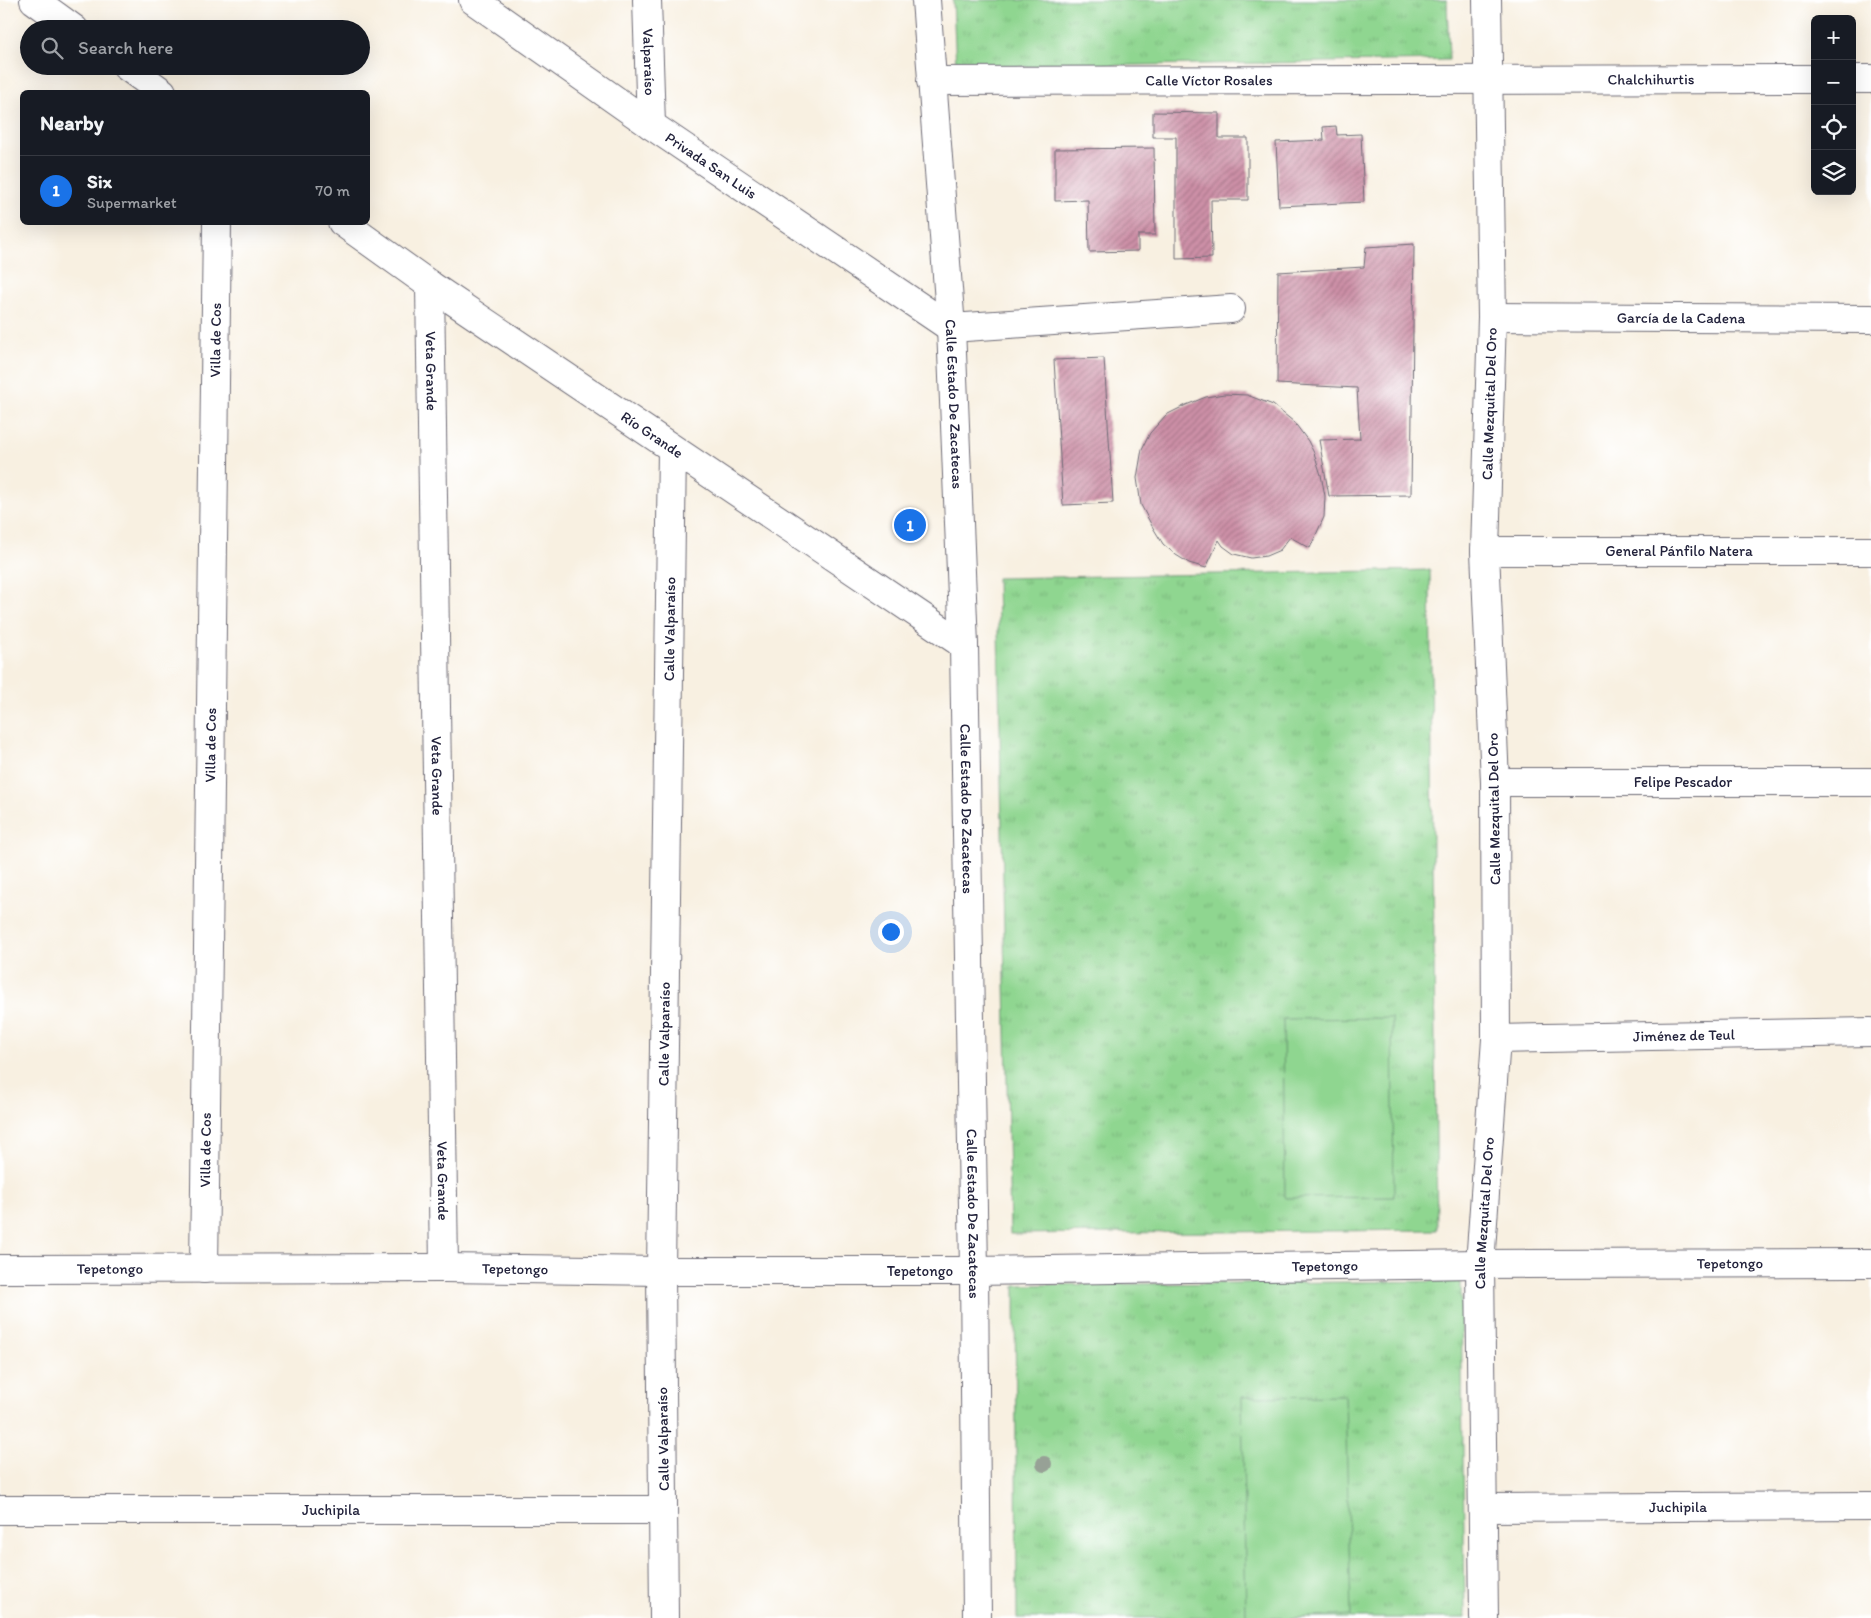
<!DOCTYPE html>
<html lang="en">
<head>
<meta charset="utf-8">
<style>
  :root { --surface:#171b24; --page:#242831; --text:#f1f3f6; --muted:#9ea1a6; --line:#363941; --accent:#1a73e8 }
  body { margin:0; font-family:Itim,sans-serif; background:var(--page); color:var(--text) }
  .controls { position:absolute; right:15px; top:15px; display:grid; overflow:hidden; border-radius:8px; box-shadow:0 5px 20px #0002 }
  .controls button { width:45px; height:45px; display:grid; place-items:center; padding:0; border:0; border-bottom:1px solid var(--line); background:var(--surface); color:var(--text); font:25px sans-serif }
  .you { position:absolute; left:890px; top:931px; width:18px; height:18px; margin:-12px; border:4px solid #fff; border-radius:50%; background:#1a73e8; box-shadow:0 0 0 8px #1a73e833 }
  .badge { display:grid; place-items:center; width:32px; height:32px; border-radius:50%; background:var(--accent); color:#fff; font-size:16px; font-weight:700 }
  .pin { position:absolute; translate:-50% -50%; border:2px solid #fff; box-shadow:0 1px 5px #0006 }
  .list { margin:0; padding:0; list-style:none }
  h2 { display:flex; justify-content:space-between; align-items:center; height:65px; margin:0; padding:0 20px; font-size:21px }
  h2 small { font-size:16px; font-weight:400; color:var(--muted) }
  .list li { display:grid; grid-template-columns:32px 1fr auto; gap:15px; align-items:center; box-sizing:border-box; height:70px; padding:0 20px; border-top:1px solid var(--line) }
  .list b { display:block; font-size:19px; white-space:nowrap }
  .list p { margin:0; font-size:16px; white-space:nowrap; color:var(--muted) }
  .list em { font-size:16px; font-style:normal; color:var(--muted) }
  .icon { flex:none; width:28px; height:28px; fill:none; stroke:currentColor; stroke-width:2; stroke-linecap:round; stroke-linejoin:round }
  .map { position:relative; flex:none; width:1871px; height:1618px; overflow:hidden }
  .search { position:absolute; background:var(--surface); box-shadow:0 5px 20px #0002; left:20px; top:20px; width:350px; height:55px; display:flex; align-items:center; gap:12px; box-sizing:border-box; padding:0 18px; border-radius:28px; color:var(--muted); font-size:19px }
  .panel { position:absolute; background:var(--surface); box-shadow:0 5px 20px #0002; left:20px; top:90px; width:350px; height:135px; border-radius:8px }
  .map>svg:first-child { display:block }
  .grass { fill:url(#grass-tufts); stroke:#587c66 }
  .garden { fill:#8fd690; stroke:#587c66 }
  .building { fill:url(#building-hatch) }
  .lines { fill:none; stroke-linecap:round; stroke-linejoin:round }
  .minor-casing { stroke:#6d6a75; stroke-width:30 }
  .minor { stroke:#fff; stroke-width:28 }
  .tree { fill:#97a196 }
  .labels { text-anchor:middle; stroke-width:4; stroke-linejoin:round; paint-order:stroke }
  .street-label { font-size:15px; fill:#22223b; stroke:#fff }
</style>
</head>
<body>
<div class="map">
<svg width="1871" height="1618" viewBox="0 0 1871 1618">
  <defs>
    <pattern id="grass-tufts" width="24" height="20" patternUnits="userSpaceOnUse" patternTransform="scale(1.25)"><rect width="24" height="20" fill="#8fd690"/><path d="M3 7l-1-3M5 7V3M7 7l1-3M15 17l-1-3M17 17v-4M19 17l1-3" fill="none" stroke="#7bb77d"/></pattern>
    <pattern id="building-hatch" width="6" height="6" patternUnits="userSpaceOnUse" patternTransform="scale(1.25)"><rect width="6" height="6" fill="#cd90a7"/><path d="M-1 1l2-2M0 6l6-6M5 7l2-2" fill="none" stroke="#a67589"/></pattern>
  </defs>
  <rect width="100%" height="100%" fill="#fff"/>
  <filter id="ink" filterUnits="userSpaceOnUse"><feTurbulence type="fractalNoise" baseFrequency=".02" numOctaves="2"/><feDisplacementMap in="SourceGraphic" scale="10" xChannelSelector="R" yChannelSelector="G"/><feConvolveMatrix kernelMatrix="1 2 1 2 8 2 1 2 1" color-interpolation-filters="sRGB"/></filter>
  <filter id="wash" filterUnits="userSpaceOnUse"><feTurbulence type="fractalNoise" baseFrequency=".0096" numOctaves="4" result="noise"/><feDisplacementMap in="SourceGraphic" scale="20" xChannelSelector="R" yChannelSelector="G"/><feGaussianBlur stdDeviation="1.12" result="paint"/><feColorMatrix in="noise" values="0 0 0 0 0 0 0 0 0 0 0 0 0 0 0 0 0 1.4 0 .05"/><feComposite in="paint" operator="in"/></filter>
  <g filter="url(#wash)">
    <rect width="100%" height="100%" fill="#f8f0e1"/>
    <!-- grass -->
    <g class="grass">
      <polygon points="953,0 1447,0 1449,60 956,68"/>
      <polygon points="1430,570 1437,1230 1010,1234 997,578"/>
      <polygon points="1461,1281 1465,1618 1017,1618 1015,1285"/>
    </g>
    <!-- garden -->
    <g class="garden">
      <polygon points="1392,1018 1394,1197 1285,1198 1283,1019"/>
      <polygon points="1345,1396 1351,1615 1292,1618 1246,1618 1242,1397"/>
    </g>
    <g id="blocks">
      <!-- building -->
      <g class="building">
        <polygon points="1153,112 1219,113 1219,138 1248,138 1248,200 1211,200 1212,258 1176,259 1176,137 1153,137"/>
        <polygon points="1336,126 1337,135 1361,134 1364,202 1279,206 1276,142 1324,140 1323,127"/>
        <polygon points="1154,148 1155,235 1138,235 1138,251 1089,252 1088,200 1055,201 1055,149"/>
        <polygon points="1414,244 1411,495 1329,496 1319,440 1360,439 1357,388 1277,384 1278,272 1364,267 1366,247"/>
        <polygon points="1104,358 1113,503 1063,505 1054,360"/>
        <polygon points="1224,394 1247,395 1273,405 1294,422 1308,441 1314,453 1321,475 1325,496 1324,517 1310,548 1290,537 1280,550 1266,556 1251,558 1234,554 1223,546 1219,540 1206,568 1189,563 1176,555 1163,544 1152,526 1141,505 1137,478 1142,449 1150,433 1166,415 1186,405 1206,397"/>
      </g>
    </g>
  </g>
  <g filter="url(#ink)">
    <use href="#blocks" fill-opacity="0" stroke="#6d6a75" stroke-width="1"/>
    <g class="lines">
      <!-- minor casing -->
      <g class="minor-casing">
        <g id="minor">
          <polyline points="34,0 74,29"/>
          <path id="s1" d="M473 0 651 125 951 328 1231 309"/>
          <path id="s2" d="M647 0 651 125"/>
          <path id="s3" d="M926 0 951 328 964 645 974 1271 977 1618"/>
          <polyline points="126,66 162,92"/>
          <polyline points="1852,79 1871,79"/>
          <path id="s4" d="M931 81 1815 79"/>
          <path id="s5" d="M342 222 430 285 964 645"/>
          <path id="s6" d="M430 285 444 1268"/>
          <path id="s7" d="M1492 317 1871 319"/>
          <path id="s8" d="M1485 551H1871"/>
          <path id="s9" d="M1495 782H1871"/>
          <path id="s10" d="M1496 1039 1871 1032"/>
          <path id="s11" d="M0 1269 444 1268 661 1271H974L1480 1264 1871 1263"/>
          <path id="s12" d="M204 1269 217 222"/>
          <path id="s13" d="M1484 1508 1871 1506"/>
          <path id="s14" d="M0 1510H663"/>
          <path id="s15" d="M664 1618 661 1271 672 449"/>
          <path id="s16" d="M1484 1618 1480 1264 1496 1039 1495 782 1485 551 1492 317 1487 0"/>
        </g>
      </g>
      <!-- minor -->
      <use href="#minor" class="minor"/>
    </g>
    <!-- trees -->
    <circle class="tree" cx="1044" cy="1464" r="8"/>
  </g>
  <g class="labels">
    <!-- street labels -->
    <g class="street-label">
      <text dy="5" stroke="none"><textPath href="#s2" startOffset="62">Valparaíso</textPath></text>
      <text dy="5" stroke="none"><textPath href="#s4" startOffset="720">Chalchihurtis</textPath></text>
      <text dy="5" stroke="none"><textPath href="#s4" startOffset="278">Calle Víctor Rosales</textPath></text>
      <text dy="5" stroke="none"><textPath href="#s1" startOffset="290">Privada San Luis</textPath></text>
      <text dy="5" stroke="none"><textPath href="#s7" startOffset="189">García de la Cadena</textPath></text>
      <text dy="5" stroke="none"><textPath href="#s12" startOffset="929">Villa de Cos</textPath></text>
      <text dy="5" stroke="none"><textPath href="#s6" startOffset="86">Veta Grande</textPath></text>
      <text dy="5" stroke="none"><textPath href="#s3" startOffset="405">Calle Estado De Zacatecas</textPath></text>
      <text dy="5" stroke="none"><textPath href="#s16" startOffset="1215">Calle Mezquital Del Oro</textPath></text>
      <text dy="5" stroke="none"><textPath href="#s5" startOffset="376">Río Grande</textPath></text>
      <text dy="5" stroke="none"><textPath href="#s8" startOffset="194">General Pánfilo Natera</textPath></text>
      <text dy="5" stroke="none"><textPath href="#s15" startOffset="989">Calle Valparaíso</textPath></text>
      <text dy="5" stroke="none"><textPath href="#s12" startOffset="524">Villa de Cos</textPath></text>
      <text dy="5" stroke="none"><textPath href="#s6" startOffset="491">Veta Grande</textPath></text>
      <text dy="5" stroke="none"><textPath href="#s9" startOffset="188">Felipe Pescador</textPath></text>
      <text dy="5" stroke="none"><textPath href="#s3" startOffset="810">Calle Estado De Zacatecas</textPath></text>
      <text transform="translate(1494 809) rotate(-91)" y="5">Calle Mezquital Del Oro</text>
      <text dy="5" stroke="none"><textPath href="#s15" startOffset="584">Calle Valparaíso</textPath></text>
      <text dy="5" stroke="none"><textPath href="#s10" startOffset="188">Jiménez de Teul</textPath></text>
      <text dy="5" stroke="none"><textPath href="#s12" startOffset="119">Villa de Cos</textPath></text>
      <text dy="5" stroke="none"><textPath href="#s6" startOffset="896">Veta Grande</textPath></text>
      <text dy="5" stroke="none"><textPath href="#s3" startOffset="1215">Calle Estado De Zacatecas</textPath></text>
      <text dy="5" stroke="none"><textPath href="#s16" startOffset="405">Calle Mezquital Del Oro</textPath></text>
      <text dy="5" stroke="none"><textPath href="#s11" startOffset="1730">Tepetongo</textPath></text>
      <text dy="5" stroke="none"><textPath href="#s11" startOffset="1325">Tepetongo</textPath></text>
      <text dy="5" stroke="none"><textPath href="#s11" startOffset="110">Tepetongo</textPath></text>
      <text dy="5" stroke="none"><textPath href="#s11" startOffset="515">Tepetongo</textPath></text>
      <text dy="5" stroke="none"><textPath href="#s11" startOffset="920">Tepetongo</textPath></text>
      <text transform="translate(663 1439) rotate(-91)" y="5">Calle Valparaíso</text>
      <text dy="5" stroke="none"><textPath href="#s13" startOffset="194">Juchipila</textPath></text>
      <text dy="5" stroke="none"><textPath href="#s14" startOffset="331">Juchipila</textPath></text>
    </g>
  </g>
</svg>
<div class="controls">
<button>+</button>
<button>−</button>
<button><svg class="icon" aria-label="locate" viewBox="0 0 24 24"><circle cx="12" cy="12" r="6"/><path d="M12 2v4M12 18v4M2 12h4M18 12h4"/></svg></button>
<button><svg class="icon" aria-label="layers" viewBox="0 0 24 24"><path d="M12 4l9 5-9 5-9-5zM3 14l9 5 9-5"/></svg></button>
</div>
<div class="you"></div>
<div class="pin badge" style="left:910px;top:525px">1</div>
<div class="search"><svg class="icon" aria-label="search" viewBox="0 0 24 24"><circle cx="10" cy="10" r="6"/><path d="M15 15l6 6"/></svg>Search here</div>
<section class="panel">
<h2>Nearby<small></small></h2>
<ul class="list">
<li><span class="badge">1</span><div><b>Six</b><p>Supermarket</p></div><em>70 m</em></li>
</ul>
</section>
</div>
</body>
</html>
